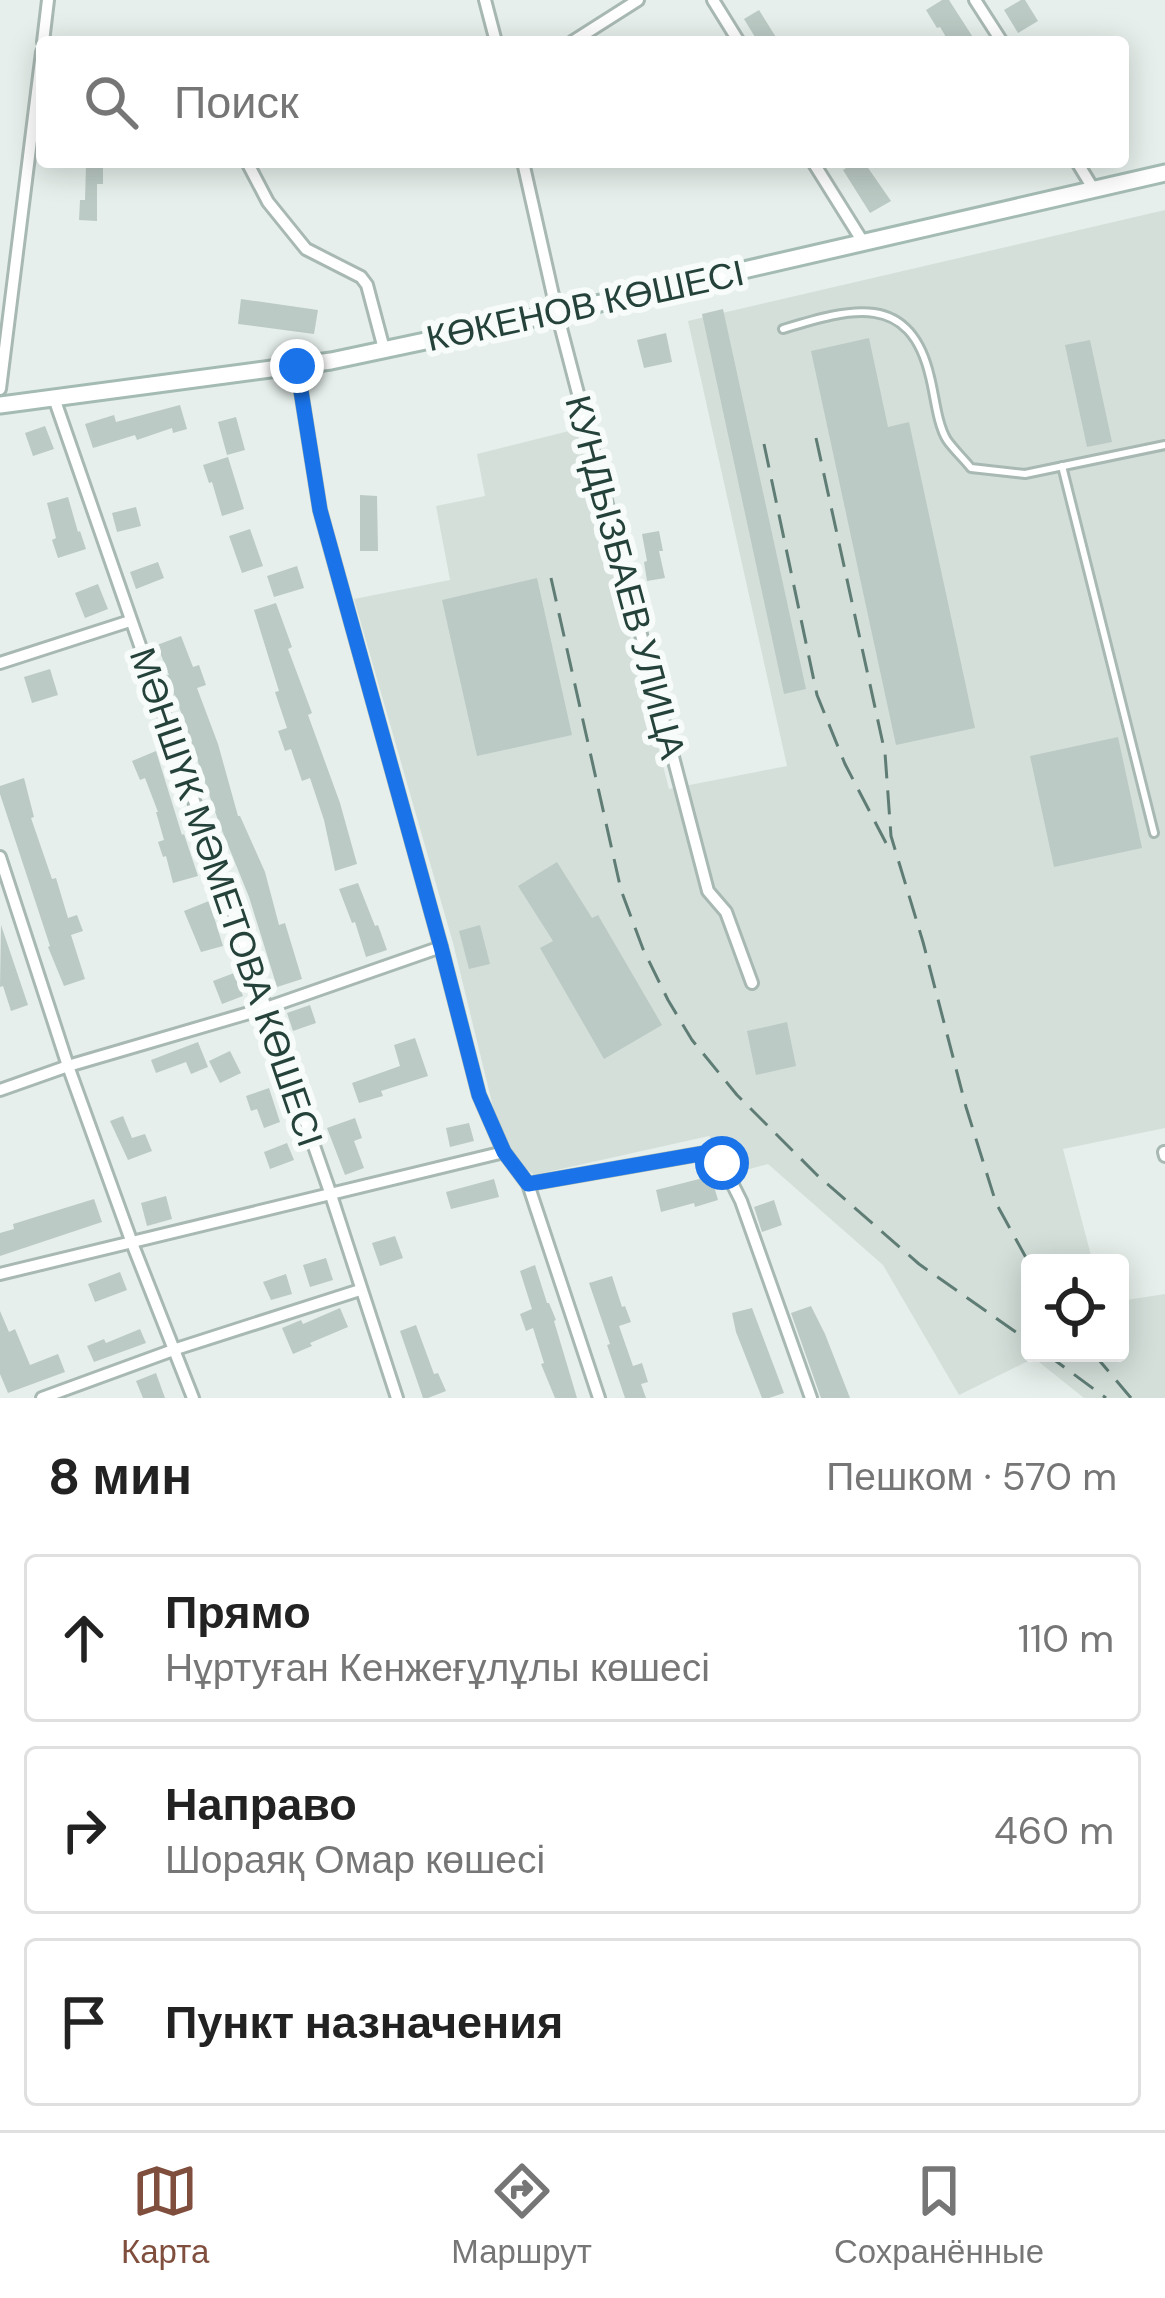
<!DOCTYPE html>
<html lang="ru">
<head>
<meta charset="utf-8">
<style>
  :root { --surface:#fff; --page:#f2f2f2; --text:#222; --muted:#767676; --line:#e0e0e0; --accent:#804e3d }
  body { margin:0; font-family:"DM Sans",sans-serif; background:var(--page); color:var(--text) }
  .controls { position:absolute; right:36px; bottom:36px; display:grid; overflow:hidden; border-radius:12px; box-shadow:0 6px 30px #0003 }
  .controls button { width:108px; height:108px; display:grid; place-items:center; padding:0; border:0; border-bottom:3px solid var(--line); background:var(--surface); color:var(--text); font:60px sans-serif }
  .stop { position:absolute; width:36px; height:36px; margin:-27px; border:9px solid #1a73e8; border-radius:50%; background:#fff }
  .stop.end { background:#1a73e8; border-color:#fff; box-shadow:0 3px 12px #0008 }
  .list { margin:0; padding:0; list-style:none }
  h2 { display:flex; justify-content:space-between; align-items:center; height:156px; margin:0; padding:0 48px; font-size:51px }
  h2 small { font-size:39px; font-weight:400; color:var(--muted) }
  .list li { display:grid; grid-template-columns:78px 1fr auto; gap:36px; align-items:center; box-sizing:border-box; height:168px; margin:0 24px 24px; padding:0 24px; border:3px solid var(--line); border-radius:12px }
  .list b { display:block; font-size:45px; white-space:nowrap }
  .list p { margin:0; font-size:39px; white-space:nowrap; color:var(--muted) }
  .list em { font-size:39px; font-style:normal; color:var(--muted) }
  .icon { flex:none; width:66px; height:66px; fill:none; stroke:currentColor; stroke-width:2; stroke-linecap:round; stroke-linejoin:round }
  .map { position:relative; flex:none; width:1165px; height:1398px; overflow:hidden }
  .search { position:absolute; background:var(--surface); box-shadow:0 6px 30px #0003; left:36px; right:36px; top:36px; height:132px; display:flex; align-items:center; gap:30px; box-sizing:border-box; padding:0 42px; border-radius:12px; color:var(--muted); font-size:45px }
  .sheet { height:732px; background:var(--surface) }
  nav { display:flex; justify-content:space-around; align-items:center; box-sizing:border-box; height:168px; border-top:3px solid var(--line); background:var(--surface); font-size:33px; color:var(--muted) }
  nav a { display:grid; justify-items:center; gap:6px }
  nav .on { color:var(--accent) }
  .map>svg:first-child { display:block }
  .built { fill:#d4dfda }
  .building { fill:#bbcac4 }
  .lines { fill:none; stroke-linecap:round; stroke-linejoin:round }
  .lane-casing { stroke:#a8b8b2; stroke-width:12 }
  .street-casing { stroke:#a8b8b2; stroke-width:16 }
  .secondary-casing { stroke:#a4bbb3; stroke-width:21 }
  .lane { stroke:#fff; stroke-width:6 }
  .street { stroke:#fff; stroke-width:10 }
  .secondary { stroke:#fff; stroke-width:15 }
  .rail { stroke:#5f7d75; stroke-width:3; stroke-dasharray:24 12; stroke-linecap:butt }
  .route { stroke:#1a73e8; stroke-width:15 }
  .labels { text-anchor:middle; stroke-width:12; stroke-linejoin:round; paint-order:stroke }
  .street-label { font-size:36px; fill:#24423a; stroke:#f7fbf9 }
</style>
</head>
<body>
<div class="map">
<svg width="1165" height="1398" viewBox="0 0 1165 1398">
  <rect width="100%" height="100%" fill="#e6efeb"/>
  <!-- built -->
  <polygon class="built" points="1165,210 1165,1128 1063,1149 1093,1263 1030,1263 1030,1353 1120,1353 1120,1301 1165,1294 1165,1398 1084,1398 1034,1358 959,1395 883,1265 768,1164 739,1172 709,1136 534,1175 504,1152 453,943 354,599 450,580 436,506 485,496 477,454 577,429 669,789 787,766 688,321"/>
  <!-- building -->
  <g class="building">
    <polygon points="942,0 949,0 976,42 949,42 940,27 937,28 926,10"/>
    <polygon points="1021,0 1025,0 1038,21 1018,33 1004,10"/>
    <polygon points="759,10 779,42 758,42 744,19"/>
    <polygon points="856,162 864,162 891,201 870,213 843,170"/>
    <polygon points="86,164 103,164 103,184 97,184 97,221 79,220 80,200 85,200"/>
    <polygon points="241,299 318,310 314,334 238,324"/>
    <polygon points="723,309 806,689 784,694 702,314"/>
    <polygon points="666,333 672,362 644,368 637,340"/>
    <polygon points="869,338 888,427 909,422 975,728 896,745 811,351"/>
    <polygon points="1090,340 1112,442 1087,447 1065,345"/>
    <polygon points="180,405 187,429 173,433 172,428 137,440 135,435 93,448 85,424 114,415 116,422"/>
    <polygon points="236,417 245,450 227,455 218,422"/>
    <polygon points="45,426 54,449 33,456 25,433"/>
    <polygon points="228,457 244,509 222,516 212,482 209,483 203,465"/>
    <polygon points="360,495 377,496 378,551 360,551"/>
    <polygon points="68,497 78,532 80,531 86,549 58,558 52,540 56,538 47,503"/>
    <polygon points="136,507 141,526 117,532 112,513"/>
    <polygon points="250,529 263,566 242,573 229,536"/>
    <polygon points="659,531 663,551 659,551 665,578 647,581 644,562 647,561 642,534"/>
    <polygon points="158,562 164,578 136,589 130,572"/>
    <polygon points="297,566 304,588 274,597 267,576"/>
    <polygon points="537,578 572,735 477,756 442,600"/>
    <polygon points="98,584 108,609 85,618 75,593"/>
    <polygon points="276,603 292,647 288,649 312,713 308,715 340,803 357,864 335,871 324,820 310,778 302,781 291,749 285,751 278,731 287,728 275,692 279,691 254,610"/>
    <polygon points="181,636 193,667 199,665 206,685 197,688 218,744 238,816 240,816 265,872 279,925 285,923 302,979 277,987 249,897 219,823 175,695 172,696 165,676 169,675 157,645"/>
    <polygon points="50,669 58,695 32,703 24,677"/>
    <polygon points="1118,737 1142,848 1054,867 1030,756"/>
    <polygon points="156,751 182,835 184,834 198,876 173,883 166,856 163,857 158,842 164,840 156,812 158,812 145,778 140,780 132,761"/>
    <polygon points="24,778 34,817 31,818 52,879 56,878 68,918 77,915 83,931 71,935 85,979 64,986 48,947 50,946 0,794 0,786"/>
    <polygon points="557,862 592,918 598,915 662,1025 604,1059 540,948 553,941 518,886"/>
    <polygon points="358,883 375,926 378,925 387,950 366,957 355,922 352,923 339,889"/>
    <polygon points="209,901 223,946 201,952 184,911"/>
    <polygon points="1,925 28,1005 11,1011 3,986 0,987"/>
    <polygon points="480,925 490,964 469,969 459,931"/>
    <polygon points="234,973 243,996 222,1004 213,981"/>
    <polygon points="310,1005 316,1023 293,1031 287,1013"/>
    <polygon points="787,1022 796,1066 756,1075 747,1031"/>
    <polygon points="415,1038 428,1076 381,1091 383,1096 359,1103 352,1083 400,1066 394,1045"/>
    <polygon points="198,1042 208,1067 191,1074 186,1062 156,1073 151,1060"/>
    <polygon points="230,1051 241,1073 220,1083 209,1061"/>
    <polygon points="269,1088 280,1122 264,1128 257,1109 251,1111 246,1096"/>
    <polygon points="123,1116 132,1138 145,1134 152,1151 128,1160 110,1121"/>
    <polygon points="355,1118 362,1138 354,1141 364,1168 345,1175 327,1128"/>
    <polygon points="469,1123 474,1141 450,1147 446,1128"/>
    <polygon points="287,1143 294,1160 270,1169 264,1152"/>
    <polygon points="711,1176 718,1200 695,1207 694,1203 661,1212 656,1190"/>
    <polygon points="494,1179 499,1197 451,1209 446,1192"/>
    <polygon points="166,1196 172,1219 147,1226 141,1203"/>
    <polygon points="94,1199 102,1222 0,1256 0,1233 14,1229 13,1224"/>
    <polygon points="774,1200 782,1225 762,1232 754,1207"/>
    <polygon points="395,1236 403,1258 380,1266 372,1243"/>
    <polygon points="326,1258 333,1280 310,1287 303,1265"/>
    <polygon points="535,1265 547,1303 549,1303 556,1320 554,1321 577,1398 555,1398 541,1364 544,1363 533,1328 526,1331 520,1314 532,1309 520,1271"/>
    <polygon points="120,1272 127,1290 95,1302 88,1284"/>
    <polygon points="286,1274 292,1294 271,1300 263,1282"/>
    <polygon points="612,1276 622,1307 625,1306 631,1322 619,1326 633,1366 642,1363 648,1382 641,1384 646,1398 625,1398 607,1345 610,1344 589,1283"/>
    <polygon points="811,1306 825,1334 850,1398 821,1398 791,1313"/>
    <polygon points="340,1308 348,1327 310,1343 312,1346 293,1354 282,1328 301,1320 303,1324"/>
    <polygon points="752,1308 784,1393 769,1398 762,1398 736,1332 732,1313"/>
    <polygon points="0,1311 9,1332 15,1329 30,1365 58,1354 65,1372 8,1393 0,1374"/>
    <polygon points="416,1325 434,1374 438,1373 446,1391 428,1398 423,1398 400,1331"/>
    <polygon points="140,1329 146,1343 94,1362 87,1346 104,1339 106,1343"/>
    <polygon points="156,1373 165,1398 143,1398 136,1381"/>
  </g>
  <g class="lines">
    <!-- lane casing -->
    <g class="lane-casing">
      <g id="lane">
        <path d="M783 329C849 309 910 290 930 377 935 396 937 424 947 440 954 450 964 459 971 468L1025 474 1165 445"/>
        <polyline points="1062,466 1154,833"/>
      </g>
    </g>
    <!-- street casing -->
    <g class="street-casing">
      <g id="street">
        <polyline points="485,0 496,42"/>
        <polyline points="713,0 739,42"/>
        <polyline points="975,0 1002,42"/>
        <polyline points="43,42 48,0"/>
        <polyline points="572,42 638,0"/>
        <polyline points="247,162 268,202 306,249 361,277 367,285 384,349"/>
        <polyline points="523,162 557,313 708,891 726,912 752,983"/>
        <polyline points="813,162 863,242"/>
        <polyline points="1077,162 1094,190"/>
        <polyline points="297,366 320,510 441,947 479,1095 504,1152 528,1184 599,1398"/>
        <polyline points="0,389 42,52"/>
        <polyline points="54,398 330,1192 397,1398"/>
        <polyline points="0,663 130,621"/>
        <polyline points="0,857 68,1066 132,1243 193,1398"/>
        <polyline points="0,1090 68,1066 266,1008 441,947"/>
        <polyline points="1164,1152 1165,1156"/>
        <polyline points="528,1184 705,1153 722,1163 741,1201 811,1398"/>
        <polyline points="0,1274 504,1152"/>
        <polyline points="42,1398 176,1349 360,1290"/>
      </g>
    </g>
    <!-- secondary casing -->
    <g class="secondary-casing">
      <polyline id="secondary" points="0,405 331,361 557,313 1165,173"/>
    </g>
    <!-- lane -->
    <use href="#lane" class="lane"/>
    <!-- street -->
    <use href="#street" class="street"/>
    <!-- secondary -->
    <use href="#secondary" class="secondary"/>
    <!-- rail -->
    <g class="rail">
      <polyline points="816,438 885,753 891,836 923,942 966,1107 996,1203 1030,1265"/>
      <polyline points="764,444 817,695 845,764 886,843"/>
      <polyline points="551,578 621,890 643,949 668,1000 692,1040 737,1095 817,1175 919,1264 1030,1342"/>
      <polyline points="1045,1353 1106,1398"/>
      <polyline points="1093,1353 1131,1398"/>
    </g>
  </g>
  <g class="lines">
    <!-- route -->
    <polyline class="route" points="297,366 320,510 441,947 479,1095 504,1152 528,1184 705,1153 722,1163"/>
  </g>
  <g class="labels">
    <!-- street labels -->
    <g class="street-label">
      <text transform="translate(585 305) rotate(-12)" y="13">КӨКЕНОВ КӨШЕСІ</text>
      <text transform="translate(626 577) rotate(75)" y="13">КУНДЫЗБАЕВ УЛИЦА</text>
      <text transform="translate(227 897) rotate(71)" y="13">МӘНШҮК МӘМЕТОВА КӨШЕСІ</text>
    </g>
  </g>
</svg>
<div class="controls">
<button><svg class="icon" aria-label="locate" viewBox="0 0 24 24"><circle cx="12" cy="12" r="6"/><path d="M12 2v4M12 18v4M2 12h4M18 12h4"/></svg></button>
</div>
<div class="stop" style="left:722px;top:1163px"></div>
<div class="stop end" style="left:297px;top:366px"></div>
<div class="search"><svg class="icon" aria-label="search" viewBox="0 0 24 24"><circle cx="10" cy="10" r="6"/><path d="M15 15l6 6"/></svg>Поиск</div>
</div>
<section class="sheet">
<h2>8 мин<small>Пешком · 570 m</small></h2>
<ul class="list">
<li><svg class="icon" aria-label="ahead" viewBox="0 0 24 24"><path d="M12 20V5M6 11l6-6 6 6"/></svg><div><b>Прямо</b><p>Нұртуған Кенжеғұлұлы көшесі</p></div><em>110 m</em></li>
<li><svg class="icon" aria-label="right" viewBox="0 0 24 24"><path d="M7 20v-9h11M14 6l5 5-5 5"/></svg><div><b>Направо</b><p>Шораяқ Омар көшесі</p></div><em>460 m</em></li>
<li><svg class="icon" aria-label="arrive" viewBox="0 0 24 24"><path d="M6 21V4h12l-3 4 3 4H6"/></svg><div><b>Пункт назначения</b></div></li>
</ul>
</section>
<nav>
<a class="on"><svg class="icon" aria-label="map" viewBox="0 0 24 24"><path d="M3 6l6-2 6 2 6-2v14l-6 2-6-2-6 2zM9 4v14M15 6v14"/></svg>Карта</a>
<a><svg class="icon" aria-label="directions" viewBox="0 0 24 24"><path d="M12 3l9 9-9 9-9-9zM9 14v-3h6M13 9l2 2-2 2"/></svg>Маршрут</a>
<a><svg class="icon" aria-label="saved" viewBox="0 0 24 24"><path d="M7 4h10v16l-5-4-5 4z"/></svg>Сохранённые</a>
</nav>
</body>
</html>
